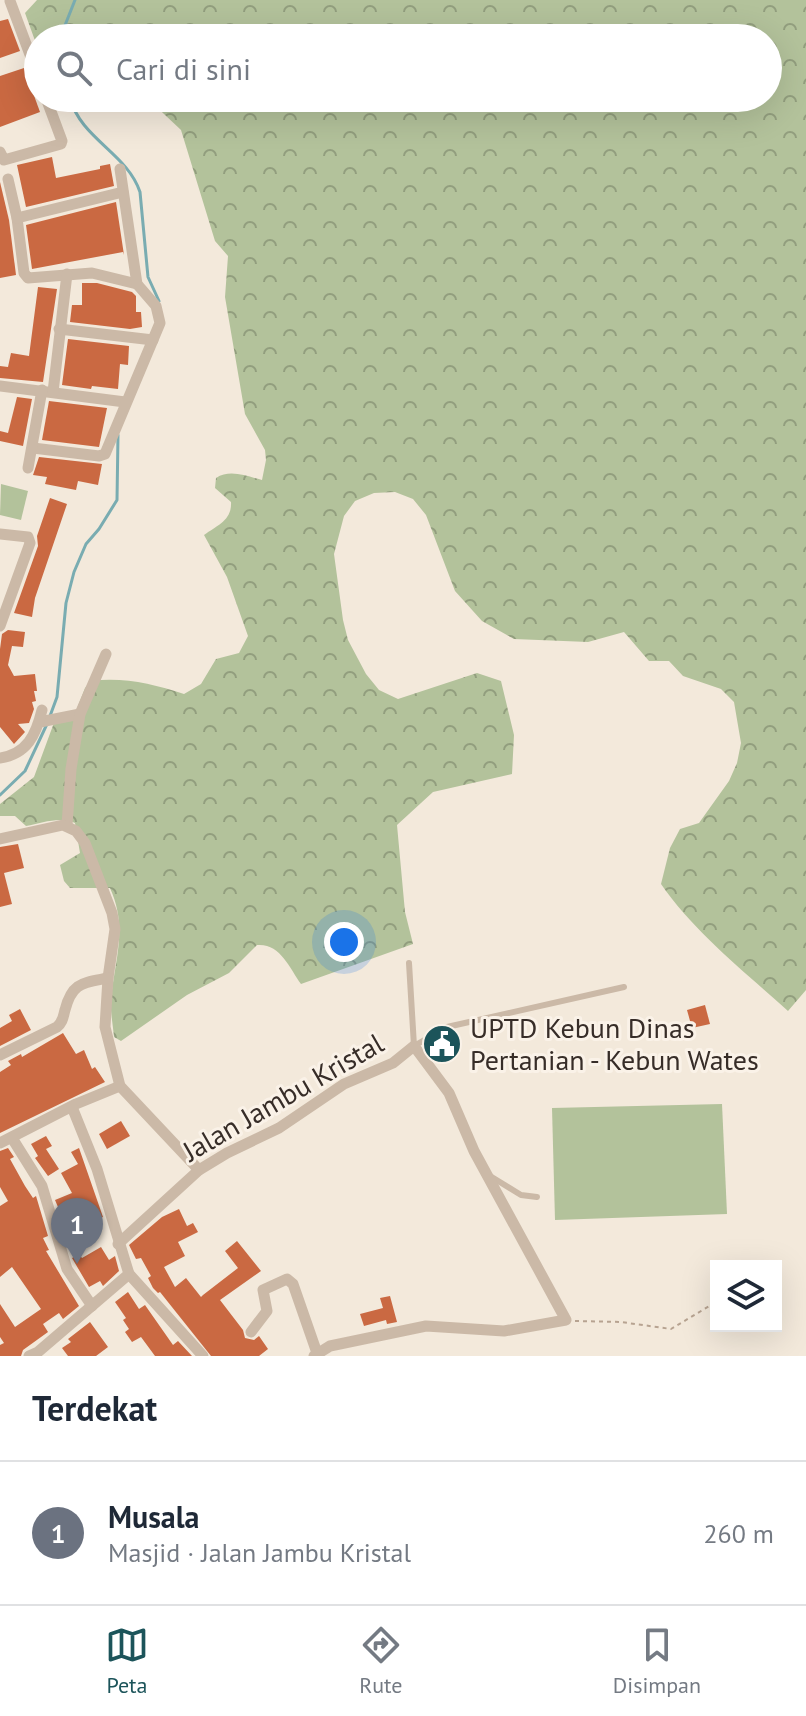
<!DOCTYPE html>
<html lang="id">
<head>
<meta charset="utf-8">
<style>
  :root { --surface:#fff; --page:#f2f2f3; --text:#1f2937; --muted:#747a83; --line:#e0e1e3; --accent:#1c545a }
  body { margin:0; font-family:"PT Sans",sans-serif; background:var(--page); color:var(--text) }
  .controls { position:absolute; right:24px; bottom:24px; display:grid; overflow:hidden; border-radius:0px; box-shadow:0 8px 32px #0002 }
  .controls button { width:72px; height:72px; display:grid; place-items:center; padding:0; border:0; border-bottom:2px solid var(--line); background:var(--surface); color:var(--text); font:40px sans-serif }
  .you { position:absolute; left:344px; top:942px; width:28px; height:28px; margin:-20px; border:6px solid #fff; border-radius:50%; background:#1a73e8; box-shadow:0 0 0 12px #1a73e833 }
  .badge { display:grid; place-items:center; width:52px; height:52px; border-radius:50%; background:var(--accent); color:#fff; font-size:26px; font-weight:700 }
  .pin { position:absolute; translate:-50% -66px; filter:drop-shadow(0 2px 4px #0008) }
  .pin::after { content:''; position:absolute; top:42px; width:28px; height:24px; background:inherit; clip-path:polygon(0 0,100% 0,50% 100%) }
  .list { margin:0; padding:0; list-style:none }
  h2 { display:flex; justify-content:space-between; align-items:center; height:104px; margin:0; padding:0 32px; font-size:34px }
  h2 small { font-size:26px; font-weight:400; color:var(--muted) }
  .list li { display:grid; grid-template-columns:52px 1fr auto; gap:24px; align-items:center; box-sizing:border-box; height:144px; padding:0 32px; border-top:2px solid var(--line) }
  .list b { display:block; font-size:30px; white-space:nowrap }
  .list p { margin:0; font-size:26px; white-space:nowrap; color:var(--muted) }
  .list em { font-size:26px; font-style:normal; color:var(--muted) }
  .icon { flex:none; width:44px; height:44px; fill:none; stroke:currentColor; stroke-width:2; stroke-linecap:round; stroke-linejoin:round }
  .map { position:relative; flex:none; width:806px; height:1356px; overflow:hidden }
  .search { position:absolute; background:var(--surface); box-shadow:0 8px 32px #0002; left:24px; right:24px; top:24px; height:88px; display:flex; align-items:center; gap:20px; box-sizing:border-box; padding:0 28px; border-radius:44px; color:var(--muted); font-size:30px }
  .sheet { height:248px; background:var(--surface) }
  nav { display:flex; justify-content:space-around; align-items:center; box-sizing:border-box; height:112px; border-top:2px solid var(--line); background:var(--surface); font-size:22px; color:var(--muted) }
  nav a { display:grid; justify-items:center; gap:4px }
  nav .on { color:var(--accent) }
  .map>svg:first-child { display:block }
  .forest { fill:url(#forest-crowns) }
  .pitch { fill:#b3c29b }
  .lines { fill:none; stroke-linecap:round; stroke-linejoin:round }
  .stream { stroke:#79acb1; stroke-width:3 }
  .building { fill:#ca6942 }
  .path { stroke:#b7a391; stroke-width:2; stroke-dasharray:4 4; stroke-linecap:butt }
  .lane { stroke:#cbb9a7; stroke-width:6 }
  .street { stroke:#cbb9a7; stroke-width:11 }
  .labels { text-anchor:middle; stroke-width:6; stroke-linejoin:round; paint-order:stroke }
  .poi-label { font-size:28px; fill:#372d28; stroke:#faf2e8; text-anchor:start }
  .street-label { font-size:28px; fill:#372d28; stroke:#faf2e8 }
</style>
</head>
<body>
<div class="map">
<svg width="806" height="1356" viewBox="0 0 806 1356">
  <defs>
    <pattern id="forest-crowns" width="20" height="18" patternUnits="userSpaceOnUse" patternTransform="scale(2)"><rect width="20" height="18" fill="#b3c29b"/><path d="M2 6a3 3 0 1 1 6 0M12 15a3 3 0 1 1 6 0" fill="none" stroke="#929e7e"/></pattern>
  </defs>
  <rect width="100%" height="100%" fill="#f3e9db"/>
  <!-- forest -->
  <path class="forest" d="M37 0H806V990L788 1011C745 972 695 933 661 884L670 848 680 829 699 823 729 781 737 763 741 743 734 702 721 689 683 676 669 661H649L624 632 588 642 514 639 482 621 455 591 426 515 413 499 395 492 374 493 355 501 344 516 334 554 343 620 348 640 366 674 379 690 398 699 477 673 501 681 514 735 512 774 433 792 397 825 405 912 413 944 301 984C289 967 280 943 257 945L229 973 187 995 121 1041 114 1037C113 1025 110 1011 111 999 115 958 128 928 110 888H70L64 881 60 865 80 853 75 823C60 816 42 823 26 826L15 816H0V804L34 777 55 720 74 716 85 688 91 681C124 677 153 684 184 694L201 684 216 659 239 653 248 636 227 577 204 535C218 525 232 520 231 502L215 488 216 478C230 469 246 476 262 480L266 460 265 450 245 414 225 297 228 256 215 241 181 130 147 98H768V38H38V49L25 13Z"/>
  <!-- pitch -->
  <g class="pitch">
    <polygon points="1,484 28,491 21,520 0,515"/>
    <polygon points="722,1104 727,1214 555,1220 552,1108"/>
  </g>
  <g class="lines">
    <!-- stream -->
    <g class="stream">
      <polyline points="60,38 75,0"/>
      <path d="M70 98C81 139 127 153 140 192L148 277 159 301"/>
      <polyline points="50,716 57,697 66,603 74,572 86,544 99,529 117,500 118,435"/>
      <polyline points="0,795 25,771 47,724"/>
    </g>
  </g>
  <!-- building -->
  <g class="building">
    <polygon points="8,19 20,51 0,58 0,21"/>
    <polygon points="24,68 40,112 0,127 0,76"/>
    <polygon points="52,157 56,178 100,169 100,166 110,164 114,186 26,207 17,165"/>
    <polygon points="0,182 9,220 16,275 0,278"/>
    <polygon points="116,202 124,255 123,252 32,269 26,225"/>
    <polygon points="82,283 97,283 132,292 136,296 136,312 141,312 142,327 130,329 70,322 72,305 82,305"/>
    <polygon points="38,287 57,289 43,382 0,378 0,366 8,367 11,353 29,356"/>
    <polygon points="68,339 129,346 128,365 120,364 118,389 92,386 91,389 62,385"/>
    <polygon points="17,397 32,399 23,446 0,441 0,431 8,433"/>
    <polygon points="49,401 107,408 99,447 42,440"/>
    <polygon points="39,457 102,464 98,485 78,481 76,490 45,484 47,477 33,475"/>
    <polygon points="50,498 67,504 35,598 32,617 14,613 38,546 37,536"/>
    <polygon points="8,630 25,632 23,647 12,646 8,665 14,676 35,674 37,691 34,691 36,701 32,702 34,709 29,723 18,724 25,732 14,744 0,727 0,649 2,634"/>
    <polygon points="18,844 24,868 4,873 12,904 0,907 0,847"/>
    <polygon points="705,1005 710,1024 692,1028 687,1010"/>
    <polygon points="20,1009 31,1030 0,1046 0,1028 12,1021 9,1015"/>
    <polygon points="63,1033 76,1054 84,1050 92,1069 95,1067 105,1082 0,1133 0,1072 11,1065 8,1061 21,1054 22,1057"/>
    <polygon points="121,1121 130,1136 107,1149 99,1134"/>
    <polygon points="46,1136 52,1146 46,1149 59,1169 48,1176 35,1158 38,1156 31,1144"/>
    <polygon points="8,1148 14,1157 10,1159 25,1186 33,1198 36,1196 48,1236 43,1238 49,1250 46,1251 79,1306 63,1319 59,1313 43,1324 48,1332 23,1350 21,1356 0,1356 0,1345 4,1343 0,1337 0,1304 15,1327 41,1309 12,1267 0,1277 0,1206 8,1201 0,1187 0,1151"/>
    <polygon points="79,1148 103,1217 69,1234 62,1223 64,1221 55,1200 72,1193 61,1173 78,1164 71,1152"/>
    <polygon points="179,1209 187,1226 193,1223 198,1232 178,1242 185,1256 164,1267 175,1287 186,1278 201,1297 203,1295 238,1268 225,1251 237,1241 261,1271 220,1300 243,1330 245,1338 254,1340 259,1336 268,1349 259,1356 211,1356 160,1292 158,1293 153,1288 148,1278 151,1276 141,1258 136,1259 129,1245 162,1217"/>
    <polygon points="101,1247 109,1260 115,1256 119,1271 103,1286 100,1281 89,1287 72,1258 79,1254 82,1258"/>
    <polygon points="128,1292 139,1309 145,1305 173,1345 178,1341 192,1356 155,1356 141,1337 132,1342 125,1332 129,1329 123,1320 126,1318 115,1302"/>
    <polygon points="390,1296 397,1322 387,1324 386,1320 364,1326 360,1314 383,1308 380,1298"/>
    <polygon points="90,1322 108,1347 96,1356 68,1356 62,1348 71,1342 68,1339"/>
  </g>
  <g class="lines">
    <!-- path -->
    <polyline class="path" points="575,1321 621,1322 671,1329 711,1305"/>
    <!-- lane -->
    <g class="lane">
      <polyline points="409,963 414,1046 447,1027 624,987"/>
      <polyline points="490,1176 521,1195 537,1197"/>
    </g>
    <!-- street -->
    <g class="street">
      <polyline points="10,1 38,76"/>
      <polyline points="0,152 4,160 61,144 62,141 46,98"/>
      <polyline points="8,179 17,218 24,273 28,278 92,273 137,284"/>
      <polyline points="17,218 123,192"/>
      <polyline points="59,329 153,340"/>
      <polyline points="0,386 125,402"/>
      <polyline points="53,392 67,274"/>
      <polyline points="33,448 99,456 105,454 160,323 156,306 137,284 120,169"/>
      <polyline points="28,468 42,390"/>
      <polyline points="0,534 28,537 30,543 0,626"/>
      <polyline points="40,722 80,714"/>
      <path d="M0 758C27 754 36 735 42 710"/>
      <polyline points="67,825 71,769 80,714 106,654"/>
      <polyline points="0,839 63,825 76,831 85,843 112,913 115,929 108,978 105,1027 120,1086 199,1170"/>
      <path d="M0 1055 57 1027C63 1022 63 1017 65 1010 72 982 83 983 108 978"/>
      <polyline points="12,1138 42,1186 67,1269 92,1306"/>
      <polyline points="0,1143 76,1104 120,1086"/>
      <polyline points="118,1244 199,1170 227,1153 279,1128 344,1084 393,1063 414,1046 449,1093 474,1151 566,1320 504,1331 426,1326 330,1346 314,1356"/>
      <polyline points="129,1274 203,1356"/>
      <polyline points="251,1332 267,1311 263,1290 287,1279 293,1284 317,1353"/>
      <polyline points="29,1356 38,1352 129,1274 97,1169 72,1107"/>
    </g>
  </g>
  <!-- icons -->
  <defs>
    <g id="civic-disc" transform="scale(2)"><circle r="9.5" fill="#1c545a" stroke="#faf2e8"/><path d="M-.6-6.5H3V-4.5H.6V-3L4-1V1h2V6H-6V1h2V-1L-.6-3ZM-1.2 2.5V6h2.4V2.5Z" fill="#fff"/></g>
  </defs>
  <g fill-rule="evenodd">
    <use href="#civic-disc" x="442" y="1044"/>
  </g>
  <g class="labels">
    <!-- poi labels -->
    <g class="poi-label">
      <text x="470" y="1038">UPTD Kebun Dinas<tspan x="470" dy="32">Pertanian - Kebun Wates</tspan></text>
    </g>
    <!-- street labels -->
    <g class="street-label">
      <text transform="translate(283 1097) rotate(-30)" y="10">Jalan Jambu Kristal</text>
    </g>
  </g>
</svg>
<div class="controls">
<button><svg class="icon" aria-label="layers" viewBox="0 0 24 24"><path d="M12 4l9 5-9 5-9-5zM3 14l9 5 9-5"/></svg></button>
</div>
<div class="you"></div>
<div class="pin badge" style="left:77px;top:1264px;background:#6b7280">1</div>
<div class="search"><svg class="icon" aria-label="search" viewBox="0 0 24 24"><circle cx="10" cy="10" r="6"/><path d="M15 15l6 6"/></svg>Cari di sini</div>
</div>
<section class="sheet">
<h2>Terdekat<small></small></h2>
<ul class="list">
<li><span class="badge" style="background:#6b7280">1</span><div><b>Musala</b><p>Masjid · Jalan Jambu Kristal</p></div><em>260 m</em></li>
</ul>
</section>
<nav>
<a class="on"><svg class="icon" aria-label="map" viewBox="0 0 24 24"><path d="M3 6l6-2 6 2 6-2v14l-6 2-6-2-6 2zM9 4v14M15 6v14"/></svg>Peta</a>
<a><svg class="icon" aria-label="directions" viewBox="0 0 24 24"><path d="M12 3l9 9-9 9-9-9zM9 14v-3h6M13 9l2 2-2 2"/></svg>Rute</a>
<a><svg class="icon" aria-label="saved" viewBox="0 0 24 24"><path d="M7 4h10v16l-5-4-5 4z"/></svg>Disimpan</a>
</nav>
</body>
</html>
